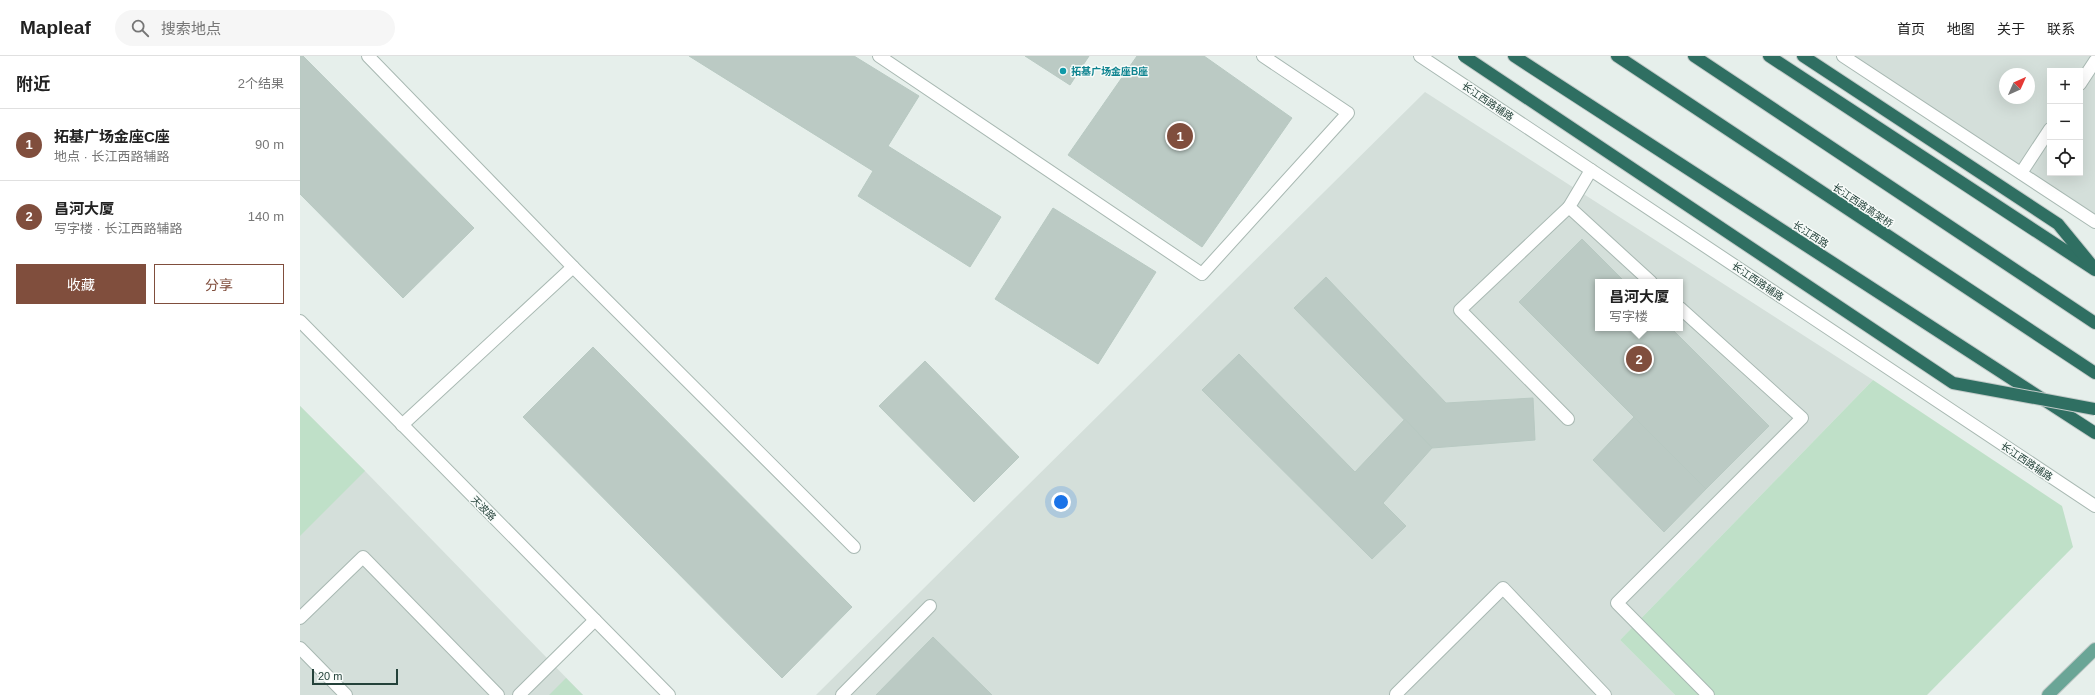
<!DOCTYPE html>
<html lang="zh">
<head>
<meta charset="utf-8">
<style>
  :root { --surface:#fff; --page:#f6f6f6; --text:#222; --muted:#767676; --line:#e0e0e0; --accent:#804e3d }
  body { margin:0; font-family:Arial,"Noto Sans SC",sans-serif; background:var(--page); color:var(--text) }
  .controls { position:absolute; right:12px; top:12px; display:grid; overflow:hidden; border-radius:0px; box-shadow:0 4px 16px #0002 }
  .controls button { width:36px; height:36px; display:grid; place-items:center; padding:0; border:0; border-bottom:1px solid var(--line); background:var(--surface); color:var(--text); font:20px sans-serif }
  .compass { position:absolute; left:1699px; top:12px; width:36px; height:36px; border-radius:50%; background:var(--surface); box-shadow:0 4px 16px #0002; rotate:45deg }
  .scale { position:absolute; left:12px; bottom:10px; width:86px; box-sizing:border-box; padding-left:4px; border:2px solid #24423a; border-top:0; font-size:11px; line-height:14px; white-space:nowrap; color:#24423a; -webkit-text-stroke:3px #f7fbf9; paint-order:stroke }
  .you { position:absolute; left:761px; top:446px; width:14px; height:14px; margin:-10px; border:3px solid #fff; border-radius:50%; background:#1a73e8; box-shadow:0 0 0 6px #1a73e833 }
  .badge { display:grid; place-items:center; width:26px; height:26px; border-radius:50%; background:var(--accent); color:#fff; font-size:13px; font-weight:700 }
  .pin { position:absolute; translate:-50% -50%; border:2px solid #fff; box-shadow:0 1px 4px #0006 }
  .popup { position:absolute; left:1295px; top:223px; width:88px; height:52px; box-sizing:border-box; display:grid; place-content:center; border-radius:0px; background:var(--surface); filter:drop-shadow(0 1px 3px #0005); font-size:13px; white-space:nowrap; color:var(--muted) }
  .popup b { font-size:15px; color:var(--text) }
  .popup::after { content:''; position:absolute; left:50%; top:100%; margin-left:-8px; border:8px solid transparent; border-top-color:var(--surface) }
  .list { margin:0; padding:0; list-style:none }
  h2 { display:flex; justify-content:space-between; align-items:center; height:52px; margin:0; padding:0 16px; font-size:17px }
  h2 small { font-size:13px; font-weight:400; color:var(--muted) }
  .list li { display:grid; grid-template-columns:26px 1fr auto; gap:12px; align-items:center; box-sizing:border-box; height:72px; padding:0 16px; border-top:1px solid var(--line) }
  .list b { display:block; font-size:15px; white-space:nowrap }
  .list p { margin:0; font-size:13px; white-space:nowrap; color:var(--muted) }
  .list em { font-size:13px; font-style:normal; color:var(--muted) }
  .actions { display:flex; gap:8px; padding:12px 16px }
  .actions a { flex:1; padding:9px 0; border:1px solid var(--accent); border-radius:0px; text-align:center; font-size:14px; color:var(--accent) }
  .actions .main { background:var(--accent); color:#fff }
  .icon { flex:none; width:22px; height:22px; fill:none; stroke:currentColor; stroke-width:2; stroke-linecap:round; stroke-linejoin:round }
  .map { position:relative; flex:none; width:1795px; height:639px; overflow:hidden }
  header { display:flex; align-items:center; gap:24px; box-sizing:border-box; height:56px; padding:0 20px; background:var(--surface); border-bottom:1px solid var(--line) }
  header strong { font-size:19px }
  nav { display:flex; gap:22px; margin-inline-start:auto; font-size:14px }
  .search { width:280px; height:36px; background:var(--page); display:flex; align-items:center; gap:10px; box-sizing:border-box; padding:0 14px; border-radius:22px; color:var(--muted); font-size:15px }
  main { display:flex }
  aside { flex:1; background:var(--surface) }
  .map>svg:first-child { display:block }
  .built { fill:#d4dfda; fill-rule:evenodd }
  .green { fill:#bfe0c8 }
  .building { fill:#bbcac4; stroke:#b8c9c2 }
  .lines { fill:none; stroke-linecap:round; stroke-linejoin:round }
  .minor-casing { stroke:#a8b8b2; stroke-width:14 }
  .major-casing { stroke:#c2cac8; stroke-width:14 }
  .highway-casing { stroke:#c2cac8; stroke-width:14 }
  .minor { stroke:#fff; stroke-width:12 }
  .major { stroke:#6aa596; stroke-width:12 }
  .highway { stroke:#2f6f62; stroke-width:12 }
  .highway-bridge-casing { stroke:#c2cac8; stroke-width:14; stroke-linecap:butt }
  .highway-bridge { stroke:#2f6f62; stroke-width:12 }
  .culture-dot { fill:#0f9aa8; stroke:#f7fbf9; stroke-width:1.5 }
  .labels { text-anchor:middle; stroke-width:3; stroke-linejoin:round; paint-order:stroke }
  .culture-label { font-size:10px; font-weight:bold; fill:#0d838f; stroke:#f7fbf9; text-anchor:start }
  .street-label { font-size:10px; fill:#24423a; stroke:#f7fbf9 }
</style>
</head>
<body>
<header>
<strong>Mapleaf</strong>
<div class="search"><svg class="icon" aria-label="search" viewBox="0 0 24 24"><circle cx="10" cy="10" r="6"/><path d="M15 15l6 6"/></svg>搜索地点</div>
<nav><a>首页</a><a>地图</a><a>关于</a><a>联系</a></nav>
</header>
<main>
<aside>
<h2>附近<small>2个结果</small></h2>
<ul class="list">
<li><span class="badge">1</span><div><b>拓基广场金座C座</b><p>地点 · 长江西路辅路</p></div><em>90 m</em></li>
<li><span class="badge">2</span><div><b>昌河大厦</b><p>写字楼 · 长江西路辅路</p></div><em>140 m</em></li>
</ul>
<div class="actions"><a class="main">收藏</a><a>分享</a></div>
</aside>
<div class="map">
<svg width="1795" height="639" viewBox="0 0 1795 639">
  <rect width="100%" height="100%" fill="#e6efeb"/>
  <!-- built -->
  <g class="built">
    <path d="M1543 0H1795V166ZM1750 15H1780V117H1750ZM1705 18H1729V42H1705Z"/>
    <path d="M1125 36 1573 324 1320 584 1375 639H516ZM1298 226H1380V272H1298Z"/>
    <polygon points="0,350 65,415 283,639 0,639"/>
  </g>
  <!-- green -->
  <g class="green">
    <polygon points="1573,324 1762,450 1773,491 1627,639 1375,639 1320,584"/>
    <polygon points="0,350 65,415 0,480"/>
    <polygon points="266,622 283,639 249,639"/>
  </g>
  <!-- building -->
  <g class="building">
    <polygon points="0,0 3,0 174,172 103,242 0,138"/>
    <polygon points="389,0 554,0 619,40 588,90 701,161 670,211 558,140 573,115"/>
    <polygon points="725,0 789,0 770,29"/>
    <polygon points="837,0 904,0 992,62 902,191 768,99"/>
    <polygon points="753,152 856,216 798,308 695,243"/>
    <polygon points="1282,183 1325,226 1298,226 1298,272 1371,272 1469,370 1406,433 1219,246"/>
    <polygon points="1026,221 1146,347 1233,342 1235,384 1132,392 994,252"/>
    <polygon points="293,291 552,551 482,622 223,361"/>
    <polygon points="939,298 1055,416 1105,363 1132,392 1083,447 1106,470 1072,503 902,334"/>
    <polygon points="625,305 719,401 674,446 579,350"/>
    <polygon points="1334,361 1406,433 1364,476 1293,404"/>
    <polygon points="633,581 692,639 576,639"/>
  </g>
  <g class="lines">
    <!-- minor casing -->
    <g class="minor-casing">
      <g id="minor">
        <polyline points="68,0 273,211"/>
        <polyline points="579,0 902,218 1048,57 963,0"/>
        <polyline points="1120,0 1795,450"/>
        <polyline points="1543,0 1795,166"/>
        <polyline points="1780,28 1795,5"/>
        <polyline points="1291,114 1269,151 1351,226"/>
        <polyline points="1721,117 1750,73"/>
        <polyline points="1380,252 1502,362 1317,547 1408,639"/>
        <polyline points="0,265 369,639"/>
        <polyline points="1268,363 1160,254 1269,151"/>
        <polyline points="102,369 273,211 554,491"/>
        <polyline points="0,562 63,501 198,639"/>
        <polyline points="0,592 46,639"/>
        <polyline points="1096,638 1203,532 1305,639"/>
        <polyline points="219,639 295,564"/>
        <polyline points="542,639 630,550"/>
      </g>
    </g>
    <!-- major casing -->
    <g class="major-casing">
      <polyline id="major" points="1748,639 1795,593"/>
    </g>
    <!-- highway casing -->
    <g class="highway-casing">
      <g id="highway">
        <polyline points="1214,0 1795,377"/>
        <polyline points="1317,0 1795,317"/>
        <polyline points="1394,0 1795,267"/>
        <polyline points="1469,0 1795,214"/>
        <polyline points="1503,0 1758,168 1790,207"/>
      </g>
    </g>
    <!-- minor -->
    <use href="#minor" class="minor"/>
    <!-- major -->
    <use href="#major" class="major"/>
    <!-- highway -->
    <use href="#highway" class="highway"/>
    <!-- highway-bridge casing -->
    <g class="highway-bridge-casing">
      <polyline id="highway-bridge" points="1164,0 1653,327 1795,353"/>
    </g>
    <!-- highway-bridge -->
    <use href="#highway-bridge" class="highway-bridge"/>
  </g>
  <!-- markers -->
  <circle class="culture-dot" cx="763" cy="15" r="4"/>
  <g class="labels">
    <!-- culture labels -->
    <g class="culture-label">
      <text x="771" y="19">拓基广场金座B座</text>
    </g>
    <!-- street labels -->
    <g class="street-label">
      <text transform="translate(1188 45) rotate(34)" y="4">长江西路辅路</text>
      <text transform="translate(1563 149) rotate(34)" y="4">长江西路高架桥</text>
      <text transform="translate(1511 178) rotate(33)" y="4">长江西路</text>
      <text transform="translate(1458 225) rotate(34)" y="4">长江西路辅路</text>
      <text transform="translate(1727 405) rotate(34)" y="4">长江西路辅路</text>
      <text transform="translate(184 452) rotate(45)" y="4">天波路</text>
    </g>
  </g>
</svg>
<div class="controls">
<button>+</button>
<button>−</button>
<button><svg class="icon" aria-label="locate" viewBox="0 0 24 24"><circle cx="12" cy="12" r="6"/><path d="M12 2v4M12 18v4M2 12h4M18 12h4"/></svg></button>
</div>
<svg class="compass" viewBox="-18 -18 36 36"><path d="M0-13l5 13h-10z" fill="#e53935"/><path d="M0 13l5-13h-10z" fill="#767676"/></svg>
<div class="scale">20 m</div>
<div class="you"></div>
<div class="pin badge" style="left:880px;top:80px">1</div>
<div class="pin badge" style="left:1339px;top:303px">2</div>
<div class="popup"><b>昌河大厦</b>写字楼</div>
</div>
</main>
</body>
</html>
